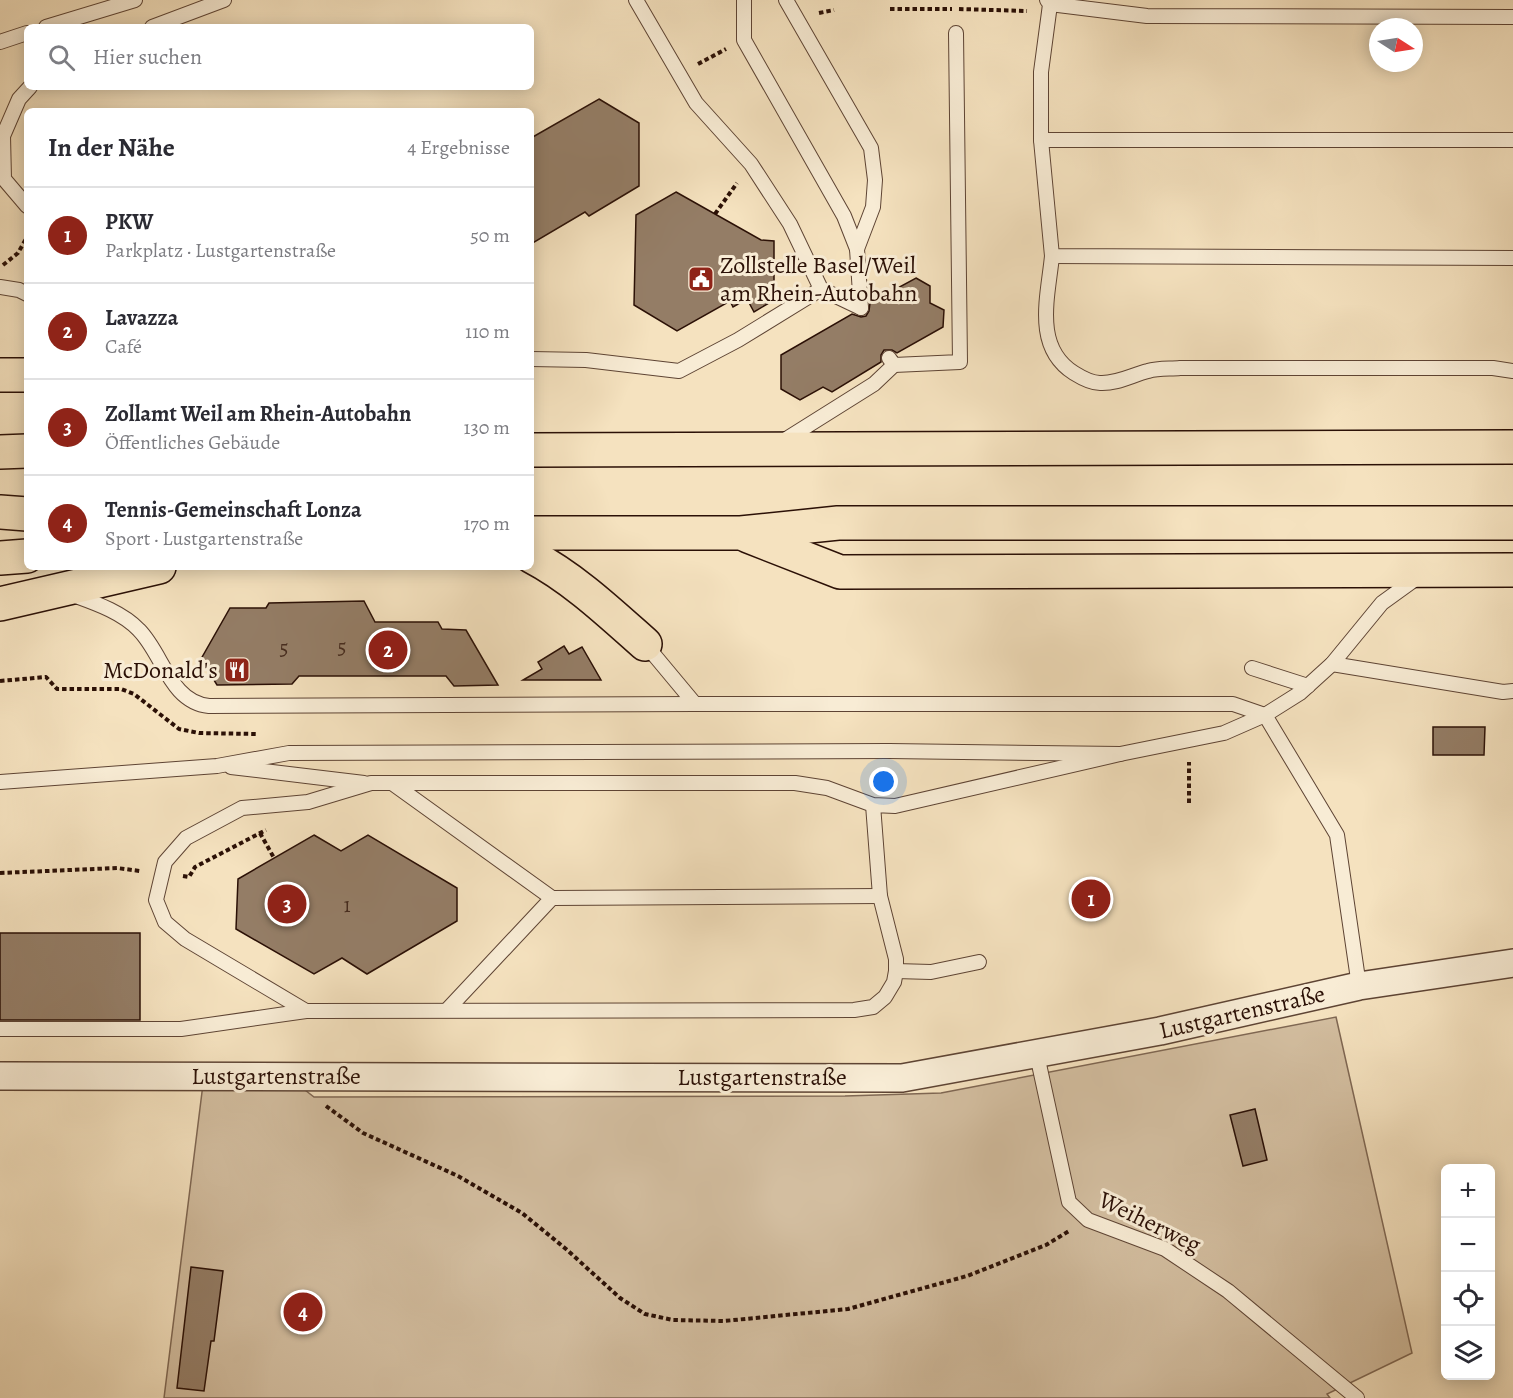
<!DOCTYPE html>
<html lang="de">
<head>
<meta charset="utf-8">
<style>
  :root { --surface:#fff; --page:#f7f7f7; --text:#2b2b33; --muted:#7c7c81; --line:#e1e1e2; --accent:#8f2418 }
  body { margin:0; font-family:Alegreya,serif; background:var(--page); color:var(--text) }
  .controls { position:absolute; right:18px; bottom:18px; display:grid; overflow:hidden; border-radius:9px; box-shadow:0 3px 15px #0003 }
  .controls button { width:54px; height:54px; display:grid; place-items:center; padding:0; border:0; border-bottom:2px solid var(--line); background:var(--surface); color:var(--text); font:30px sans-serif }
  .compass { position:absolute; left:1369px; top:18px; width:54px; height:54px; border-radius:50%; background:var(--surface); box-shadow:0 3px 15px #0003; rotate:102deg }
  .you { position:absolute; left:884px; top:782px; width:21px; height:21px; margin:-15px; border:4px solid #fff; border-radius:50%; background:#1a73e8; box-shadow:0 0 0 9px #1a73e833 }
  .badge { display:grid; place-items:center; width:39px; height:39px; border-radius:50%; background:var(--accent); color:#fff; font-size:20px; font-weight:700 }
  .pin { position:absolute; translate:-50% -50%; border:3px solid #fff; box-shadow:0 2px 6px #0006 }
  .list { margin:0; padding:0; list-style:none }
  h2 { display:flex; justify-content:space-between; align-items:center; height:78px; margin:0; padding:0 24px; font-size:26px }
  h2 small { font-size:20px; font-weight:400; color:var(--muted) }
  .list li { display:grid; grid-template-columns:39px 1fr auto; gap:18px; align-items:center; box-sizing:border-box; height:96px; padding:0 24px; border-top:2px solid var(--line) }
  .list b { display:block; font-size:22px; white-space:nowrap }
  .list p { margin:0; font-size:20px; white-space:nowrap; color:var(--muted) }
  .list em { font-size:20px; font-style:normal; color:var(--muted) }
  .icon { flex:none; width:33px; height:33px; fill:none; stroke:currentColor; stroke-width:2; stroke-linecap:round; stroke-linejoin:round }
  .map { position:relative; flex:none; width:1513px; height:1398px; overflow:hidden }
  .search { position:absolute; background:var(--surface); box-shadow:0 3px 15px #0003; left:24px; top:24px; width:510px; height:66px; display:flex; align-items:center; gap:15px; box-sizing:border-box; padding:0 21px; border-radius:9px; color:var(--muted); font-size:22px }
  .panel { position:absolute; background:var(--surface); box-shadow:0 3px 15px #0003; left:24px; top:108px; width:510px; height:462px; border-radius:9px }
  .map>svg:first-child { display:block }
  .green { fill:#d3bea0; stroke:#7f6753; stroke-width:1.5 }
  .building { fill:#947d66; stroke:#2b1006; stroke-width:1.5 }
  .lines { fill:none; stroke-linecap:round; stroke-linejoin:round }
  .lane-casing { stroke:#5e4434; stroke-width:16 }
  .street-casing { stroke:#5e4434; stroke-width:30 }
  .highway-casing { stroke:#2b1006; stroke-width:36 }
  .path { stroke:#2b1006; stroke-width:4; stroke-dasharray:4.5 3; stroke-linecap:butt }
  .lane { stroke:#f8ecd5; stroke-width:14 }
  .street { stroke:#f8ecd5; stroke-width:27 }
  .highway { stroke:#f5e2bf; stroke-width:33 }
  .labels { text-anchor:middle; stroke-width:6; stroke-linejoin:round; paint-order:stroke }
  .number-label { font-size:21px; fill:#452b1e }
  .poi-label { font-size:24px; fill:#2b1006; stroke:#f8ecd5; text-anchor:start }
  .street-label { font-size:24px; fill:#2b1006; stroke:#f8ecd5 }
</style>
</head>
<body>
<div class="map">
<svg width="1513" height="1398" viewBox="0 0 1513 1398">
  <rect width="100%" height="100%" fill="#f5e2bf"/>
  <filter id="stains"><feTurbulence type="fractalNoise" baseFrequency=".00333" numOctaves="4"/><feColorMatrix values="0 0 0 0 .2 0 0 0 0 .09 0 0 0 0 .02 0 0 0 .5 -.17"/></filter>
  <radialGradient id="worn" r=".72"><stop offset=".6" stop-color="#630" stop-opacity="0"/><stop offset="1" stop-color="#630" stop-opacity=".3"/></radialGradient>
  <!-- green -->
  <polygon class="green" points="1336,1017 1412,1353 1327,1394 1330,1398 164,1398 204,1076 287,1076 314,1097 845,1096 941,1093"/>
  <!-- building -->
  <g class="building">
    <polygon points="599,99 639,123 639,186 589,216 585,212 531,244 531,138"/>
    <polygon points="676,192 761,240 774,241 774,300 754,312 747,299 733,307 730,301 677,331 634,305 636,215"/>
    <polygon points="916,278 930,286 930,303 944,310 943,327 897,353 892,350 884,350 881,355 881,362 832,392 823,387 800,400 781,389 781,355 852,314 861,317 866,316 869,311 870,303"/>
    <polygon points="364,601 375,622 438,622 442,629 466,630 498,685 454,686 446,676 299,676 292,684 217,685 201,659 230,608 266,608 269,603"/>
    <polygon points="564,646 569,654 582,647 601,680 523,680 542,669 538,662"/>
    <polygon points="1433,727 1485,727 1484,755 1433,755"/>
    <polygon points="314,835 341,851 368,835 457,888 457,921 367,974 342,958 314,974 236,929 238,879"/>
    <rect x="0" y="933" width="140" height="87"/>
    <polygon points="1255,1109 1267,1160 1243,1166 1230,1115"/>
    <polygon points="191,1267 223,1271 214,1341 211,1341 204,1391 177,1388"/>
  </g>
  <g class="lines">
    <!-- lane casing -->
    <g class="lane-casing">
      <g id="lane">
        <polyline points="636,0 696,103 751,164 790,224 821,289 861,308"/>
        <polyline points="744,0 744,40 844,216 857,249 861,308"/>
        <polyline points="786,0 871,148 875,180 873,207 857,249"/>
        <polyline points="1047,0 1050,4 1049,12 1041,72 1041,140 1052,256 1513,258"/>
        <polyline points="1050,4 1147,16 1513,17"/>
        <polyline points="46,27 135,0"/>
        <polyline points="152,27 224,0"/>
        <polyline points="0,42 27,33"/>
        <polyline points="0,136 3,136 19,99 30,87"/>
        <polyline points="3,136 4,179 27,206"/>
        <polyline points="1041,140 1513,140"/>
        <path d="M1052 256C1048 297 1033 347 1074 373 1082 378 1091 383 1100 383 1117 384 1132 375 1148 371 1158 368 1170 369 1180 368H1493L1513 371"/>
        <polyline points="0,287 19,290 27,294"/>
        <polyline points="889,358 894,365 960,362 956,33"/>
        <polyline points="531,359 586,360 679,371 738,340 821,289"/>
        <polyline points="780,443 874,384 894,365"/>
        <path d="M73 595C95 603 122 612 139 630 163 654 170 702 209 706L695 704H1233L1265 715 1337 835 1359 986"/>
        <polyline points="645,644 695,704"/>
        <polyline points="1332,664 1503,692 1513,691"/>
        <polyline points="1252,668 1308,686"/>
        <polyline points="231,767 364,783"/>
        <polyline points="0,782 217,766 289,753 889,751 1120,754 1224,733 1265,715 1300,693 1332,664 1382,603 1418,577"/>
        <polyline points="392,783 552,898 447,1010"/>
        <polyline points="873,805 880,896 896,959 896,971 894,982 885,997 873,1007 854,1010 306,1011 185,939 165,922 156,900 165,862 186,838 242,808 308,802 371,783 795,783 827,788 873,805 895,806 1120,754"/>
        <polyline points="552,898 880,896"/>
        <polyline points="896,971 931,972 979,962"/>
        <polyline points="0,1029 181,1029 306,1011"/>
        <polyline points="1037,1055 1069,1202 1088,1220 1165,1249 1228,1291 1357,1398"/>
      </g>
    </g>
    <!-- street casing -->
    <g class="street-casing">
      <polyline id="street" points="0,1076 902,1078 1160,1031 1359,986 1513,963"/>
    </g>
    <!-- highway casing -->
    <g class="highway-casing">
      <g id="highway">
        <polyline points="0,375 27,375"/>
        <polyline points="531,450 1513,447"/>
        <polyline points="0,452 27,451"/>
        <polyline points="0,512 27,514"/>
        <polyline points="531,533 741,533 838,523 1513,523"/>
        <polyline points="748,536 840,572 1513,570"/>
        <path d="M531 556C573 578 609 612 645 644"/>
        <polyline points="0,558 27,556"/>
        <polyline points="0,604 159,567"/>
      </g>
    </g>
    <!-- path -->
    <g class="path">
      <polyline points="890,9 952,9"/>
      <polyline points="959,9 1027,11"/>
      <polyline points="819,13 834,10"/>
      <polyline points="698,64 726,49"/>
      <polyline points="715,214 737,183"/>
      <polyline points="3,265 18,253 27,237"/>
      <polyline points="0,681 46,677 57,689 121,689 134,694 179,729 199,733 256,734"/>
      <polyline points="1189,803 1189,762"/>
      <polyline points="260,833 274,858"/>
      <polyline points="0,873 117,868 140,871"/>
      <polyline points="183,876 189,877 195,867 266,830"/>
      <polyline points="326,1106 363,1133 458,1176 522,1213 566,1249 620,1298 645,1314 673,1320 724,1321 848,1309 967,1276 1046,1245 1069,1231"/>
    </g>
    <!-- lane -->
    <use href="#lane" class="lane"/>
    <!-- street -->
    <use href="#street" class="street"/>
    <!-- highway -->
    <use href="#highway" class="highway"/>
  </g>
  <!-- icons -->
  <defs>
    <g id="civic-square" transform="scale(1.35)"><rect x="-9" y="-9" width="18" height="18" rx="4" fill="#8f2418" stroke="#f8ecd5"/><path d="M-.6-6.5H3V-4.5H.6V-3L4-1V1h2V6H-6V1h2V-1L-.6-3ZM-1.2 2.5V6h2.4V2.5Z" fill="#fff"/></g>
    <g id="restaurant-square" transform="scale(1.35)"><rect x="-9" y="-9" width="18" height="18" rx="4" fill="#8f2418" stroke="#f8ecd5"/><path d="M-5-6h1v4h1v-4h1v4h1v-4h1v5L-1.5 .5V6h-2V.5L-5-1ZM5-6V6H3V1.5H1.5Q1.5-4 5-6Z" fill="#fff"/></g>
  </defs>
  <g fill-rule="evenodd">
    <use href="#civic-square" x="701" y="279"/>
    <use href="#restaurant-square" x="237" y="670"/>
  </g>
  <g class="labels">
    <!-- number labels -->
    <g class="number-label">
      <text x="342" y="654">5</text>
      <text x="284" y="655">5</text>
      <text x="347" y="912">1</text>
    </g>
    <!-- poi labels -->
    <g class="poi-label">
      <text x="720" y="273">Zollstelle Basel/Weil<tspan x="720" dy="28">am Rhein-Autobahn</tspan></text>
      <text x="218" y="678" text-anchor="end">McDonald's</text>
    </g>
    <!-- street labels -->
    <g class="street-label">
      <text transform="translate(1242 1012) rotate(-13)" y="8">Lustgartenstraße</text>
      <text x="276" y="1084">Lustgartenstraße</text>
      <text x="762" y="1085">Lustgartenstraße</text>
      <text transform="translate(1150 1222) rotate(26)" y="8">Weiherweg</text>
    </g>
  </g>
  <rect width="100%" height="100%" filter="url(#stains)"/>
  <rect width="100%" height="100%" fill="url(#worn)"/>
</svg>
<div class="controls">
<button>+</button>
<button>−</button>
<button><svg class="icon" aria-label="locate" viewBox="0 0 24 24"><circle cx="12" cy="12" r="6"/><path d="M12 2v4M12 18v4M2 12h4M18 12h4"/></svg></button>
<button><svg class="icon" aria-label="layers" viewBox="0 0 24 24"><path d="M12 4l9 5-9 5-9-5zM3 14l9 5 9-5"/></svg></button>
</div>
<svg class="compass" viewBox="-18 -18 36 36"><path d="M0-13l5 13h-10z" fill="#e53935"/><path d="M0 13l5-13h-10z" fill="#7c7c81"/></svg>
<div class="you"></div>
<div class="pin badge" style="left:1091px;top:899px">1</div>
<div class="pin badge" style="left:388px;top:650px">2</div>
<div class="pin badge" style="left:287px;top:904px">3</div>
<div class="pin badge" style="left:303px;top:1312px">4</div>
<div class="search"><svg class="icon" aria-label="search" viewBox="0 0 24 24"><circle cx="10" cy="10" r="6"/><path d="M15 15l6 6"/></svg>Hier suchen</div>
<section class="panel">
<h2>In der Nähe<small>4 Ergebnisse</small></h2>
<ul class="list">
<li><span class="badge">1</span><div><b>PKW</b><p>Parkplatz · Lustgartenstraße</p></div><em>50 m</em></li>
<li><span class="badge">2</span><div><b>Lavazza</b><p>Café</p></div><em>110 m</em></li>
<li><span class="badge">3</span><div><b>Zollamt Weil am Rhein-Autobahn</b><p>Öffentliches Gebäude</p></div><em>130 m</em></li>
<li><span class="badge">4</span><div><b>Tennis-Gemeinschaft Lonza</b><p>Sport · Lustgartenstraße</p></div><em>170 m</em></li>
</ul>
</section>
</div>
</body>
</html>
